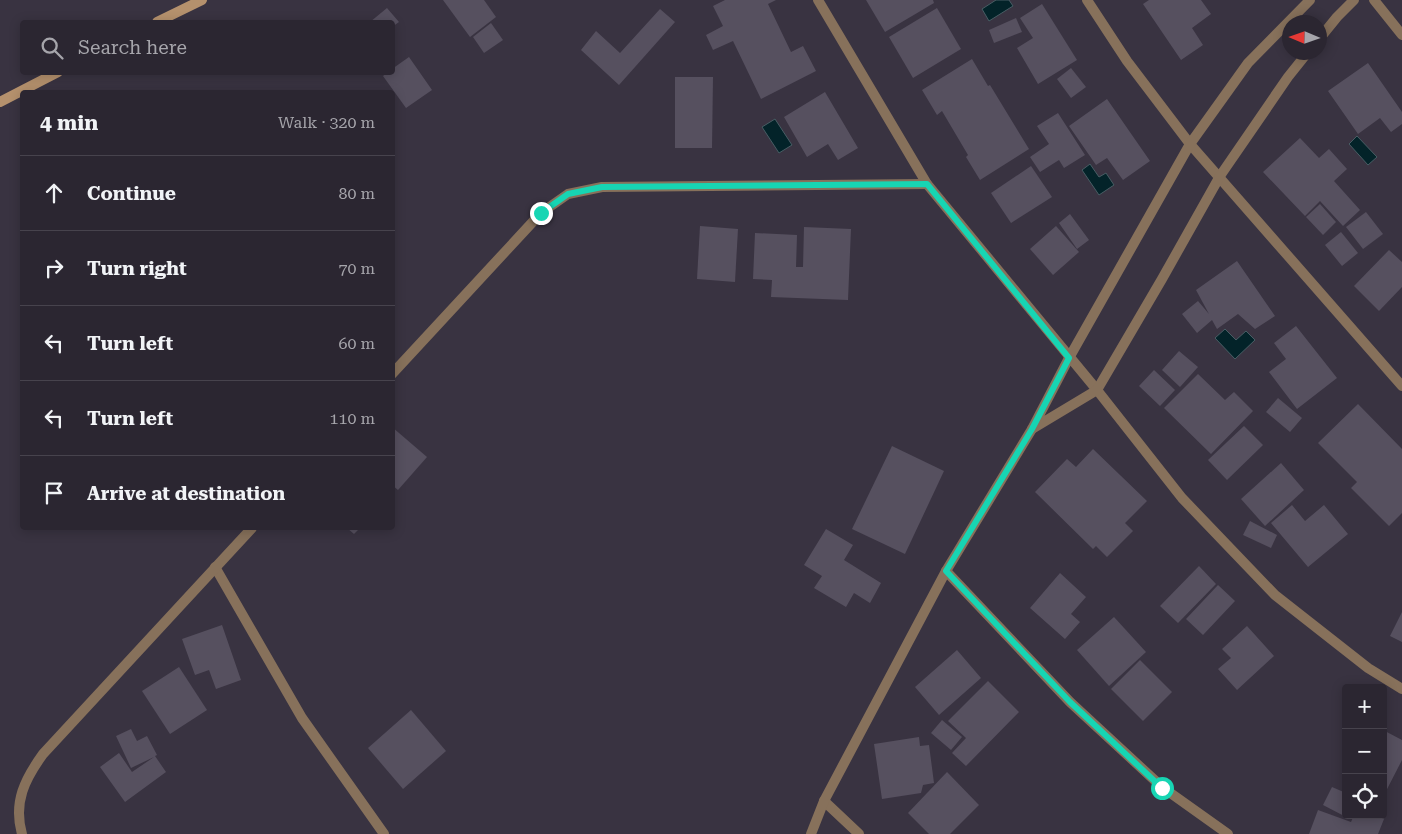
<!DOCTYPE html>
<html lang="en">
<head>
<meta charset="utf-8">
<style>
  :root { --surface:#2b2631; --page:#332e39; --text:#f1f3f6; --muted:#a6a5ab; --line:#47434d }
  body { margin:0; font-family:"Roboto Serif",serif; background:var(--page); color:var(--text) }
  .controls { position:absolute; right:15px; bottom:15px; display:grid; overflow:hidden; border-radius:5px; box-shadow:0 2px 12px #0003 }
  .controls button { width:45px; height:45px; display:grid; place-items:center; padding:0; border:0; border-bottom:1px solid var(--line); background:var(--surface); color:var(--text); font:25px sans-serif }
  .compass { position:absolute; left:1282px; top:15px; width:45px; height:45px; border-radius:50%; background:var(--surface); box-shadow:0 2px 12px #0003; rotate:272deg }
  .stop { position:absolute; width:15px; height:15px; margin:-11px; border:4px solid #17d5b3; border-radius:50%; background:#fff }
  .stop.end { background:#17d5b3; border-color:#fff; box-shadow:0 1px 5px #0008 }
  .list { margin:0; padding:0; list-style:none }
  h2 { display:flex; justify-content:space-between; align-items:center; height:65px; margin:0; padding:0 20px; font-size:21px }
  h2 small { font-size:16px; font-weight:400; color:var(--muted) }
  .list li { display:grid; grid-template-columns:32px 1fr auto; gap:15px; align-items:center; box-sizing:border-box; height:75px; padding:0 20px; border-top:1px solid var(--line) }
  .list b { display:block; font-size:19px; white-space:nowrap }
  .list em { font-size:16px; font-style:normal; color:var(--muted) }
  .icon { flex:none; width:28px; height:28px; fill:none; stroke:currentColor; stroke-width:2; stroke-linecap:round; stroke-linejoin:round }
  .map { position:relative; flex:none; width:1402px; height:834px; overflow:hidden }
  .search { position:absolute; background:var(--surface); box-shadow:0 2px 12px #0003; left:20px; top:20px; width:375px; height:55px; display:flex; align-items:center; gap:12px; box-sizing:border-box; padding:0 18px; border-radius:5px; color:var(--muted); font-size:19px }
  .panel { position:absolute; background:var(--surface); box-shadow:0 2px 12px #0003; left:20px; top:90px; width:375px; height:440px; border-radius:5px }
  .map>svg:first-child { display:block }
  .water { fill:#032329; stroke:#485d64 }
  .building { fill:#56505f }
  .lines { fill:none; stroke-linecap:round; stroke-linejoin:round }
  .street { stroke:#87715b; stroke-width:10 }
  .secondary { stroke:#b5916d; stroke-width:10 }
  .route { stroke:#17d5b3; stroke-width:6 }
</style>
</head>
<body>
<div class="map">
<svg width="1402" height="834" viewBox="0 0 1402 834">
  <rect width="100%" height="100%" fill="#393341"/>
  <!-- water -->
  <g class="water">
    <polygon points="996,0 1009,0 1013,6 989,21 982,9"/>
    <polygon points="775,119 792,145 779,153 762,127"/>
    <polygon points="1357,136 1377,157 1368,165 1349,144"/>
    <polygon points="1090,164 1099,177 1106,173 1114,185 1099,195 1082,170"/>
    <polygon points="1225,329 1236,340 1246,331 1255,340 1235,359 1215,338"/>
  </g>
  <!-- building -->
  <g class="building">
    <polygon points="443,0 484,0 496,17 470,37"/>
    <polygon points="725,0 776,0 768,4 791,52 803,46 816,71 761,99 733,41 713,50 706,35 723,26 713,6"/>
    <polygon points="866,0 933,0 934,3 885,32"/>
    <polygon points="1149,0 1201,0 1211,14 1192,28 1203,45 1181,60 1143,4"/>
    <polygon points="1042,4 1077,60 1038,84 1017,48 1033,38 1020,18"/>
    <polygon points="387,8 399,22 392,27 392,22 370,22"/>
    <polygon points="937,8 961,49 913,78 889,37"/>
    <polygon points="660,9 675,22 619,85 581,50 596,31 620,53"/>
    <polygon points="1016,18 1022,32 994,43 989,30"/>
    <polygon points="491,23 503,40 484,53 473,37"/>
    <polygon points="409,57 432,90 406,108 383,76 388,72 392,72 392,69"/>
    <polygon points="972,59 988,86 990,85 1029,149 980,180 966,157 968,155 942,111 937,115 922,90"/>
    <polygon points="1368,63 1402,112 1402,124 1391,132 1380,118 1358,134 1328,91"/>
    <polygon points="1071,68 1086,87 1071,98 1057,79"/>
    <polygon points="675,77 713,77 712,148 675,148"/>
    <polygon points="825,92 858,148 838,160 828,144 807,157 784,117"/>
    <polygon points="1107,99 1150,161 1123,180 1107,158 1096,165 1069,126"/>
    <polygon points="1058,113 1085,155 1064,168 1059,160 1040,172 1030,157 1049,144 1037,126"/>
    <polygon points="1300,138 1319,158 1329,149 1347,169 1334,181 1360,210 1343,226 1320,201 1305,216 1263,172"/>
    <polygon points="1031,166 1052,197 1011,223 991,193"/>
    <polygon points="1320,204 1336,222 1323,235 1306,217"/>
    <polygon points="1366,212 1383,234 1363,249 1346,227"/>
    <polygon points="1070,214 1089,240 1077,249 1059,223"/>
    <polygon points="700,226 738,229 735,282 697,279"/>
    <polygon points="1056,226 1079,252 1053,275 1030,249"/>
    <polygon points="804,227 851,229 848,300 771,297 772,280 753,279 755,233 797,235 796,267 803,267"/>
    <polygon points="1341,232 1358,253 1342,266 1325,245"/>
    <polygon points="1389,250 1402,262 1402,287 1379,311 1354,286"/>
    <polygon points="1237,261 1275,316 1255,329 1238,314 1217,329 1212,320 1197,333 1182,314 1198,301 1209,314 1196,290"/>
    <polygon points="1296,326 1337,378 1297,409 1269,372 1286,359 1274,343"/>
    <polygon points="1179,351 1198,367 1180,387 1162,370"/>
    <polygon points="1154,370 1175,390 1160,406 1139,386"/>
    <polygon points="1198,374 1225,400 1234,392 1253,411 1211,454 1164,408"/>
    <polygon points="1278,398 1302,418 1290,432 1266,412"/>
    <polygon points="1358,404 1402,449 1402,513 1389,526 1351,488 1357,482 1318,443"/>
    <polygon points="1244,426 1263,445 1227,480 1208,460"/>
    <polygon points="392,427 427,457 398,490 392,485"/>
    <polygon points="892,446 944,471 905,554 852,529"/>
    <polygon points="1093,449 1147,501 1125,523 1133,531 1107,557 1096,546 1093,549 1035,492 1067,459 1076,467"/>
    <polygon points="1281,463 1304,490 1265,526 1241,499"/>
    <polygon points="1292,505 1305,521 1324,505 1348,534 1308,567 1271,523"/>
    <polygon points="1250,521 1277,535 1271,548 1243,535"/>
    <polygon points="347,528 360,528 354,534"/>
    <polygon points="826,529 853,545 844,560 881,583 870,603 854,593 846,607 814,588 822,576 804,565"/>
    <polygon points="1199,566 1216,584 1178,623 1160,606"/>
    <polygon points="1060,573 1086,597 1071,614 1080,622 1065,639 1030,608"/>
    <polygon points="1218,585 1235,601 1203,635 1186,619"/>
    <polygon points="1402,612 1402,642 1390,636"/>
    <polygon points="1114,617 1146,652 1109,686 1077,650"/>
    <polygon points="222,625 241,680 216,689 209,670 195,675 182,639"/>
    <polygon points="1247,626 1274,656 1237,690 1218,669 1231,658 1222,649"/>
    <polygon points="957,650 981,678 939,715 915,687"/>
    <polygon points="1140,660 1172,692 1143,721 1111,689"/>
    <polygon points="179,667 207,710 170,734 142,691"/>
    <polygon points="988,681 1019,712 966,766 952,753 966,738 948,721"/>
    <polygon points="411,710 446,751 403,789 368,748"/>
    <polygon points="942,720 962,737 951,750 931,733"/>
    <polygon points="131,729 137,741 147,736 157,755 155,756 166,772 125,802 100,767 119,753 132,772 154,757 131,768 116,736"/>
    <polygon points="1383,730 1402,740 1402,760 1383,797"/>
    <polygon points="919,737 920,746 929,745 934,783 923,785 921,793 882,799 874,744"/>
    <polygon points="947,772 979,805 950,834 929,834 908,813"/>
    <polygon points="1332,787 1346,793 1346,815 1349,815 1348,818 1323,805"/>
    <polygon points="1318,810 1351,822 1354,815 1376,815 1384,819 1378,834 1309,834"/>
  </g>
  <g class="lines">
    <!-- street -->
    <g class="street">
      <polyline points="818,0 927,184 1097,390 1182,498 1275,595 1368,668 1402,689"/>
      <polyline points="1087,0 1127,61 1190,144 1402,386"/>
      <polyline points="1374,0 1402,35"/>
      <polyline points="1320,38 1337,17 1354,0"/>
      <polyline points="1308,52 1288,77 1220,176 1162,279 1097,390 1032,429 1069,358 1190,144 1248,63 1310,0"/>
      <polyline points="392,374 541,213 568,194 602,187 927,184"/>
      <polyline points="215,567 302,718 384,834"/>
      <polyline points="946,571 1070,702 1162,787 1228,834"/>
      <polyline points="824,801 859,834"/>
      <path d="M22 834C13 802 25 779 43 754L252 528"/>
      <polyline points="811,834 824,801 946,571 1032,429"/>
    </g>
    <!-- secondary -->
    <g class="secondary">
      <polyline points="157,22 202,0"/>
      <polyline points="0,102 58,72"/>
    </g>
  </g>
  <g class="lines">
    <!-- route -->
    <polyline class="route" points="541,213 568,194 602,187 927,184 1069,358 1032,429 946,571 1070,702 1162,788"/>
  </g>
</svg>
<div class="controls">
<button>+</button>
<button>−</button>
<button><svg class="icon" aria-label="locate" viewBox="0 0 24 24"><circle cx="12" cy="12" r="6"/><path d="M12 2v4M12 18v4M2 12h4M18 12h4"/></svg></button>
</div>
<svg class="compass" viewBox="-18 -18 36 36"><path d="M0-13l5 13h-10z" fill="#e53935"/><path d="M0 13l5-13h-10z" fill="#a6a5ab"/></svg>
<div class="stop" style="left:1162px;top:788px"></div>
<div class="stop end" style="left:541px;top:213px"></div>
<div class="search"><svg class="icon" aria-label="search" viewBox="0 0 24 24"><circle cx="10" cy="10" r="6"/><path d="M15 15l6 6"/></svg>Search here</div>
<section class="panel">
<h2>4 min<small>Walk · 320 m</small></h2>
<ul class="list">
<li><svg class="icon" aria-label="ahead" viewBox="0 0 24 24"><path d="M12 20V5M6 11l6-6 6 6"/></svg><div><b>Continue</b></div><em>80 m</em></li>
<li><svg class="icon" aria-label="right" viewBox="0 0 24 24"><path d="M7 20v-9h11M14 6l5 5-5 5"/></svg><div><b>Turn right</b></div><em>70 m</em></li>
<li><svg class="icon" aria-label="left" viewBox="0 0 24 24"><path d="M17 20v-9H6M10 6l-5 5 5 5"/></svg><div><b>Turn left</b></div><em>60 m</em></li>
<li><svg class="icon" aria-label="left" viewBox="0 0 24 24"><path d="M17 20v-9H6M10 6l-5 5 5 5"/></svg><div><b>Turn left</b></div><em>110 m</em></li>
<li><svg class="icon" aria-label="arrive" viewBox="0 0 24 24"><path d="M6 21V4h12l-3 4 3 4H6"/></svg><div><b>Arrive at destination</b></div></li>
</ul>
</section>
</div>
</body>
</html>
